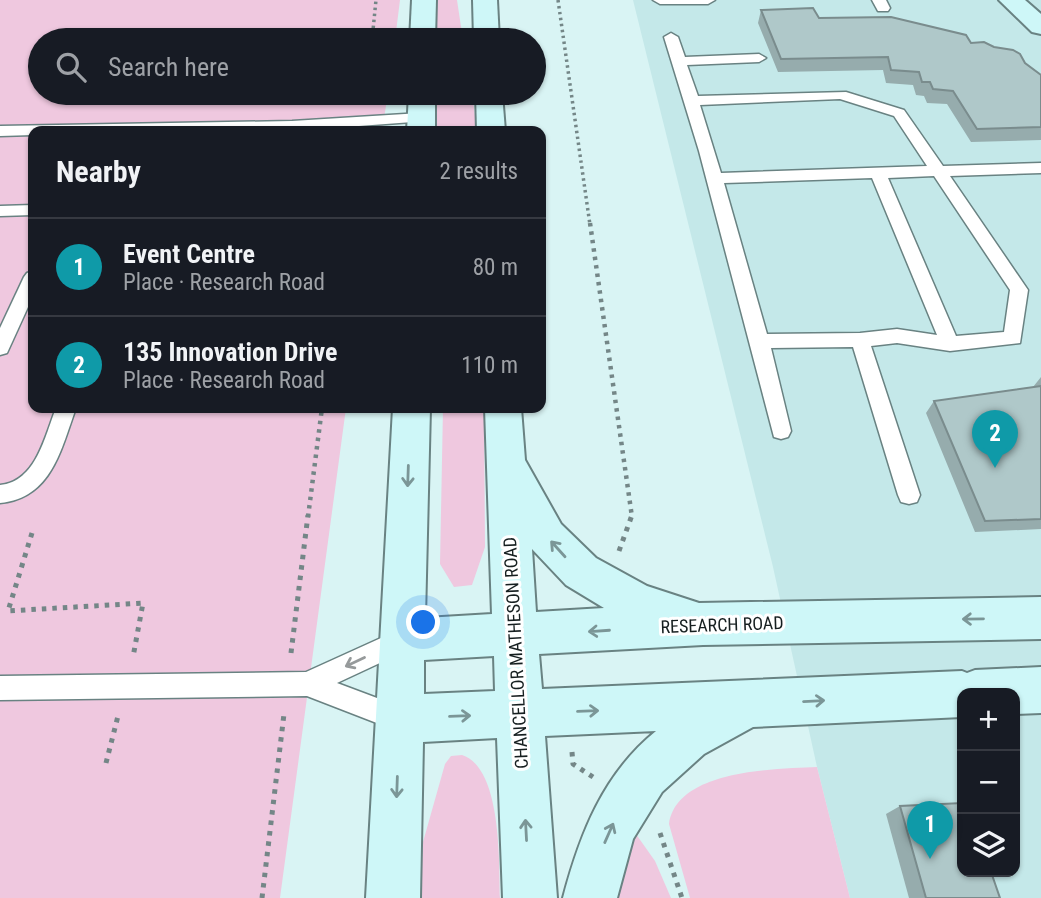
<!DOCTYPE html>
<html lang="en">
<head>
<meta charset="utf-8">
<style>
  :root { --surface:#171b24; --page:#20242c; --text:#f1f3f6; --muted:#9ea1a6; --line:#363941; --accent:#ea580c }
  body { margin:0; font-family:"Roboto Condensed",sans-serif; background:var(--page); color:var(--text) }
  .controls { position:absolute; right:21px; bottom:21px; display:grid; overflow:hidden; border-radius:14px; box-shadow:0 2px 5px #0004 }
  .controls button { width:63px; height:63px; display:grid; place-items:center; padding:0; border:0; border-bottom:2px solid var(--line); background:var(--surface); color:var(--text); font:35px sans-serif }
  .you { position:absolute; left:424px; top:623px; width:24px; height:24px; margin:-18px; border:5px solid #fff; border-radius:50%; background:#1a73e8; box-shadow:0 0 0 10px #1a73e833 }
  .badge { display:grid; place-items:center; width:46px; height:46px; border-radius:50%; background:var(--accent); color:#fff; font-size:23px; font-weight:700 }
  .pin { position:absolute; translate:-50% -58px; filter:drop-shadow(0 2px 4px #0008) }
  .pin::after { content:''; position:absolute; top:37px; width:24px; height:21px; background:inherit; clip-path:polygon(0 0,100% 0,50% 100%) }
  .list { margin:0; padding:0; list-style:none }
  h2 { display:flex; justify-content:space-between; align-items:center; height:91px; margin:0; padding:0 28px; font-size:30px }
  h2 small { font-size:23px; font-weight:400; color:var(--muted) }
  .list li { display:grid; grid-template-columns:46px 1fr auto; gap:21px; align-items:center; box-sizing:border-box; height:98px; padding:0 28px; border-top:2px solid var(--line) }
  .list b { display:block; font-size:26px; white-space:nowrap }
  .list p { margin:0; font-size:23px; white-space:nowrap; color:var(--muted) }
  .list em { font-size:23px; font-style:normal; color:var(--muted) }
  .icon { flex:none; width:38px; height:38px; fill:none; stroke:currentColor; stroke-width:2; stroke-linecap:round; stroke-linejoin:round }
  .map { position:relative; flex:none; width:1041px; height:898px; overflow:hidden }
  .search { position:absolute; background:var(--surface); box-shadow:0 2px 5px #0004; left:28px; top:28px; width:518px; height:77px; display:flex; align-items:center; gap:18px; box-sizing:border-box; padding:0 24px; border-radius:38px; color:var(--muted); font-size:26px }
  .panel { position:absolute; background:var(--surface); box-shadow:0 2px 5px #0004; left:28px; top:126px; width:518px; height:287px; border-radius:14px }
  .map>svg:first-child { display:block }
  .built { fill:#c4e8e9; fill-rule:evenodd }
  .green { fill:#efc8df }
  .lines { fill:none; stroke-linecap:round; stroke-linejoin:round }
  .lane-casing { stroke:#698282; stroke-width:3 }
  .secondary-casing { stroke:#698282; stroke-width:4 }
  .path-far2 { stroke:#748687; stroke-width:3.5; stroke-dasharray:2.5 3.5; stroke-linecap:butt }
  .path-far1 { stroke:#748687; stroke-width:4.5; stroke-dasharray:3.5 5; stroke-linecap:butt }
  .path { stroke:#748687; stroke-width:5; stroke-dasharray:4.5 6; stroke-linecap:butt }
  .lane { fill:#fff; fill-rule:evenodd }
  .secondary { fill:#cef7f8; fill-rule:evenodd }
  .wall { fill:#96acad }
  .building { fill:#afc8c9; stroke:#7a8c8d; stroke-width:2 }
  .oneway { stroke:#7b9697 }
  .oneway2 { stroke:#969a9b }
  .labels { text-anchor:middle; stroke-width:6; stroke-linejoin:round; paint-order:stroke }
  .street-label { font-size:18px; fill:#161f20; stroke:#fff }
</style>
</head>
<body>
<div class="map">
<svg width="1041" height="898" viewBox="0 0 1041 898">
  <rect width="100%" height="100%" fill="#d9f4f4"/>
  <!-- built -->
  <path class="built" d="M633 0H1041V898H850L817 767 773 567ZM962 693H1015V872H962Z"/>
  <!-- green -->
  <g class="green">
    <polygon points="0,0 400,0 395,40 40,40 40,93 388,93 382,131 33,131 33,408 346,408 280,898 0,898"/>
    <polygon points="435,0 457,0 463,40 435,40"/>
    <polygon points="434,93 472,93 477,131 437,131"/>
    <polygon points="443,408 484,408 485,547 472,585 454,587 440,564"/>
    <path d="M462 755C502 768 499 863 500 898H417L423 842 445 764 451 756Z"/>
    <path d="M817 767 850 898H690L669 824C677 769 776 769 817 767Z"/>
    <polygon points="626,820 655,861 671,898 601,898"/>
  </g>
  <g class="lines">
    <!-- lane casing -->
    <g class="lane-casing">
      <g id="lane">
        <polygon points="653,0 715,0 708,4 660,4"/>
        <polygon points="872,0 886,0 890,8 888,11 878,11"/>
        <path d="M671 33 678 37 685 57 759 54 766 58 759 62 687 65 698 96 846 92 904 110 943 166 1041 163V173L950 176 1028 290 1020 343 950 351 897 343 871 346 920 495 917 502 909 504 901 502 898 495 853 347 771 348 791 431 788 437 781 439 774 437 699 151 664 37ZM840 99 894 116 927 166 721 173 700 105ZM934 176 1010 290 1004 332 956 336 888 178ZM872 178 937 335 897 329 860 333 767 334 724 183Z"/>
        <polygon points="421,113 429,118 426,121 292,131 33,131 33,135 0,136 0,126 292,121"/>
        <polygon points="33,205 33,215 0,216 0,206"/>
        <polygon points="33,271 33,296 7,353 0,355 0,328 24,277 27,273"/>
        <path d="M56 408H76C61 449 52 498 0 503V485C36 482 45 436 56 408Z"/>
        <polygon points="403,628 412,632 415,640 412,648 337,683 409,710 413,719 409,728 400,732 307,696 0,700 0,676 306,672"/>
      </g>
    </g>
    <!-- secondary casing -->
    <g class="secondary-casing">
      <g id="secondary">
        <polygon points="412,0 436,0 435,40 410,40"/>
        <polygon points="473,0 497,0 499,40 474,40"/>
        <polygon points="999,0 1025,0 1041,14 1041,34 1032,32"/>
        <polygon points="409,93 435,93 435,131 407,131"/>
        <polygon points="476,93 502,93 505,131 477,131"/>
        <path d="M393 408H430L425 618 492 614 485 408H521L525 460 561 524 596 558 647 586 699 603 1041 597V639L703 645 539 654 542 689 962 671 967 673 975 670 1041 667V713L1015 714V693H962V717L753 727 704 754 662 792 633 839 617 898H563C580 834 603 774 656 731L545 736 557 898H503L497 738 423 742 420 898H366ZM532 549 566 585 604 608 536 612ZM494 656 495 691 424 694V660Z"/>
      </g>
    </g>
    <!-- path-far2 -->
    <g class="path-far2">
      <polyline points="558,0 590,225"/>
      <polyline points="372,40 376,0"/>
    </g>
    <!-- path-far1 -->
    <g class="path-far1">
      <polyline points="590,223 632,517"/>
      <polyline points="308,517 322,408"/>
    </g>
    <!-- path -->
    <g class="path">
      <polyline points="32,533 8,611 143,603 133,657"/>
      <polyline points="619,551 632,515"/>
      <polyline points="291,653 308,515"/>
      <polyline points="572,752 573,764 593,777"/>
      <polyline points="106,763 118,716"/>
      <polyline points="660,833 682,898"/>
      <polyline points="262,898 284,714"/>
    </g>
    <!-- lane -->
    <use href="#lane" class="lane"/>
    <!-- secondary -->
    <use href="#secondary" class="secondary"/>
  </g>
  <!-- wall -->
  <g class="wall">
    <polygon points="761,10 971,43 1025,63 1041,75 1041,140 971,142 947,104 927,103 924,96 916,95 913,85 886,83 883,70 778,72 758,23"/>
    <polygon points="1041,377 1041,529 975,532 926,413 934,401 1033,387"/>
    <polygon points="900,806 1000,898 909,898 886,814"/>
  </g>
  <!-- building -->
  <g class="building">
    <polygon points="813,8 819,18 891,17 966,35 971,43 984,42 994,47 1013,50 1020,54 1025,63 1041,75 1041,127 977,129 953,91 933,89 930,82 922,82 919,72 891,70 888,57 781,59 761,10"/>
    <polygon points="1041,386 1041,519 985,521 934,401"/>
    <polygon points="962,803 962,872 991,872 1000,898 926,898 900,806"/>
  </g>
  <!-- one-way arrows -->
  <defs><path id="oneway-shaft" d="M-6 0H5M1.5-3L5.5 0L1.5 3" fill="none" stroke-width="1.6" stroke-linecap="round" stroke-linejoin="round" transform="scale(1.75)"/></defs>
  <g class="oneway">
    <use href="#oneway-shaft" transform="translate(408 476) rotate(92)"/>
    <use href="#oneway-shaft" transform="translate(558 549) rotate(-132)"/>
    <use href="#oneway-shaft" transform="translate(973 619) rotate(179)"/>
    <use href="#oneway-shaft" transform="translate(599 631) rotate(176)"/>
    <use href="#oneway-shaft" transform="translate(814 701) rotate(-3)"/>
    <use href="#oneway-shaft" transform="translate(588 711) rotate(-2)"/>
    <use href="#oneway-shaft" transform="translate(460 716) rotate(-2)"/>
    <use href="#oneway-shaft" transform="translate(397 787) rotate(92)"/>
    <use href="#oneway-shaft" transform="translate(526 830) rotate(-93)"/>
    <use href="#oneway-shaft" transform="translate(609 833) rotate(-66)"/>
  </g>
  <use class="oneway2" href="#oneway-shaft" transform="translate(355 662) rotate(155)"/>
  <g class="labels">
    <!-- street labels -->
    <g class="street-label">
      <text transform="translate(722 625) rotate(-2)" y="6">RESEARCH ROAD</text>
      <text transform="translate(516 653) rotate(-93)" y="6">CHANCELLOR MATHESON ROAD</text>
    </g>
  </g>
</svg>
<div class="controls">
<button>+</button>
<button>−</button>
<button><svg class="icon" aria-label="layers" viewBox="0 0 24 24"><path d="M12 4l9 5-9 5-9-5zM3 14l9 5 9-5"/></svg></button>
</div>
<div class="you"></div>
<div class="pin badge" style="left:930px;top:859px;background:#0f9aa8">1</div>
<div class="pin badge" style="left:995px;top:468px;background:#0f9aa8">2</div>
<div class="search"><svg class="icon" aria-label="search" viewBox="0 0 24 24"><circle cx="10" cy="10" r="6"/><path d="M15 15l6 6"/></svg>Search here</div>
<section class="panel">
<h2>Nearby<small>2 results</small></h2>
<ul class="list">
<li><span class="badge" style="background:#0f9aa8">1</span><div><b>Event Centre</b><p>Place · Research Road</p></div><em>80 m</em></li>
<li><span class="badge" style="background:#0f9aa8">2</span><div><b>135 Innovation Drive</b><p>Place · Research Road</p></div><em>110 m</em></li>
</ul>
</section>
</div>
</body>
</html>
